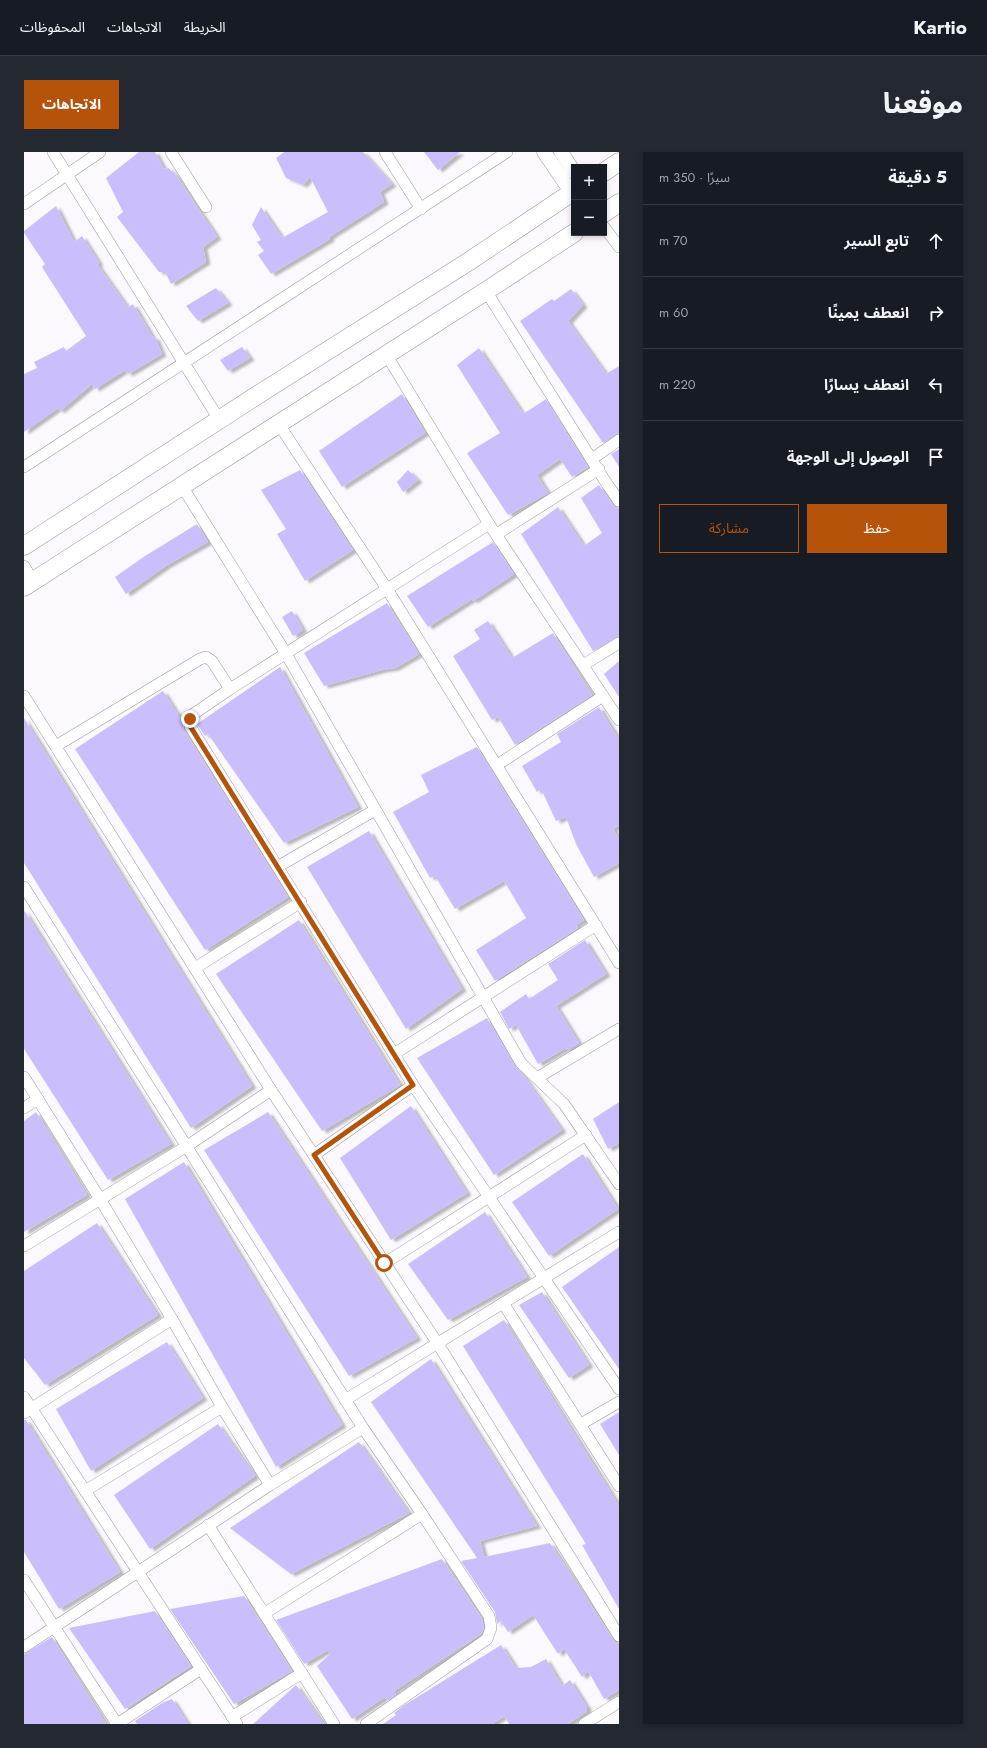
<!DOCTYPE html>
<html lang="ar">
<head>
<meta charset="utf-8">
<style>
  :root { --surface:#171b24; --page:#242831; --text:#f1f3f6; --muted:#9ea1a6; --line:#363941; --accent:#b45309 }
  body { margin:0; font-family:Jost,"Noto Sans Arabic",sans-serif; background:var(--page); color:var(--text); direction:rtl }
  .controls { position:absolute; right:12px; top:12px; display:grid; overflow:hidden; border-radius:0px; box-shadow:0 2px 6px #0003 }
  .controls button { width:36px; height:36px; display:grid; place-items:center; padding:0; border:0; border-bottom:1px solid var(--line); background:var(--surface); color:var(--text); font:20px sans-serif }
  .stop { position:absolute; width:12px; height:12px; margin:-9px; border:3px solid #b45309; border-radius:50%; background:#fff }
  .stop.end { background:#b45309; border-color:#fff; box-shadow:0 1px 4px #0008 }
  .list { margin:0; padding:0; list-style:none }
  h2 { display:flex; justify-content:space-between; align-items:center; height:52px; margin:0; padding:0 16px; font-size:17px }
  h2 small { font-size:13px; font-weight:400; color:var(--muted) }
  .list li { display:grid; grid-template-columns:26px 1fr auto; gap:12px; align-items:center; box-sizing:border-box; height:72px; padding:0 16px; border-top:1px solid var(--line) }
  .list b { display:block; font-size:15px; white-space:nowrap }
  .list em { font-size:13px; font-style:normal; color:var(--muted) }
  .actions { display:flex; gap:8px; padding:12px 16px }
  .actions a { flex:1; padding:9px 0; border:1px solid var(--accent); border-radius:0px; text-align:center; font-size:14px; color:var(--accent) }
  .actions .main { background:var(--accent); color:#fff }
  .icon { flex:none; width:22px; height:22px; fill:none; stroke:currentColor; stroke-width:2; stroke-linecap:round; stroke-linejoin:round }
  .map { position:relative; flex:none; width:595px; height:1572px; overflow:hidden; direction:ltr; border-radius:0px }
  header { display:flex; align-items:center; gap:24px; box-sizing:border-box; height:56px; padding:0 20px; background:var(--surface); border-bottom:1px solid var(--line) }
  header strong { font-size:19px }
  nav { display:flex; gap:22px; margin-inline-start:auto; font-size:14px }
  .intro { display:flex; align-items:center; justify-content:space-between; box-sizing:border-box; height:96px; padding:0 24px }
  h1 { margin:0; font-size:28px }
  .button { padding:10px 18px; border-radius:0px; background:var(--accent); color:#fff; font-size:14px; font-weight:700 }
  main { display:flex; gap:24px; padding:0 24px }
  aside { flex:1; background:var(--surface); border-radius:0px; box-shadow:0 2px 6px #0003 }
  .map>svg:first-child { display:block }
  .building { fill:#cabffc; filter:url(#shadow) }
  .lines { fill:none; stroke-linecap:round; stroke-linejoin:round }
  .minor-casing { stroke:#9a97a1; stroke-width:12 }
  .tertiary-casing { stroke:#9a97a1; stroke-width:15 }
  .primary-casing { stroke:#9a97a1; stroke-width:19 }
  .minor { stroke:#fff; stroke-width:11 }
  .tertiary { stroke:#fff; stroke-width:14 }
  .primary { stroke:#fff; stroke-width:18 }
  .route { stroke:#b45309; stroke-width:5 }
</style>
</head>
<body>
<header>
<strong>Kartio</strong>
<nav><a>الخريطة</a><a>الاتجاهات</a><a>المحفوظات</a></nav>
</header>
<div class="intro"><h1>موقعنا</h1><a class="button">الاتجاهات</a></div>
<main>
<aside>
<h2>5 دقيقة<small>سيرًا · 350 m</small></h2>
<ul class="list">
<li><svg class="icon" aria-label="ahead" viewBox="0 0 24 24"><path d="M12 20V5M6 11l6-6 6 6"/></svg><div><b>تابع السير</b></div><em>70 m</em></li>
<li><svg class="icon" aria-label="right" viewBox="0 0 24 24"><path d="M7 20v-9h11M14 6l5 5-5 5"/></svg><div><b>انعطف يمينًا</b></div><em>60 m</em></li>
<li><svg class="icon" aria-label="left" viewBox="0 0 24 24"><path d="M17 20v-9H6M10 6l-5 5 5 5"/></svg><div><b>انعطف يسارًا</b></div><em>220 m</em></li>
<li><svg class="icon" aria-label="arrive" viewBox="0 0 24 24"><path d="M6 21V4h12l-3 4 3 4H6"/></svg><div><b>الوصول إلى الوجهة</b></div></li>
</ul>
<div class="actions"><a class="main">حفظ</a><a>مشاركة</a></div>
</aside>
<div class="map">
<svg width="595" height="1572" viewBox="0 0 595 1572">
  <defs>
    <filter id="shadow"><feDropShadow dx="4.5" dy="2.5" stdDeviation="1" flood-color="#0004"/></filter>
  </defs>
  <rect width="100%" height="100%" fill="#fbf9fe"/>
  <!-- building -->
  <g class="building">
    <polygon points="115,0 131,0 140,17 144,16 151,22 193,85 179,95 182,110 147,132 141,120 135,120 93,65 99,60 82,26"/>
    <polygon points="260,0 339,0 368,32 356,40 360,50 305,85 306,87 247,122 234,103 240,99 233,90 237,88 228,73 237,55 258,86 304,60 286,25 279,33 262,26 252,6"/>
    <polygon points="400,0 436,0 414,18"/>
    <polygon points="32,54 50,90 58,84 75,111 73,112 104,156 109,152 129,186 131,185 138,202 104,222 101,218 71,237 68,232 36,259 34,256 0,280 0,222 13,216 10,210 40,195 42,199 62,184 18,115 21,112 0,81 0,79"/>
    <polygon points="192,136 204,151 174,169 162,154"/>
    <polygon points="547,137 559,153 544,169 582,222 595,214 595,281 579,291 496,169 528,147 530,149"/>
    <polygon points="218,195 226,206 204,219 196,208"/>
    <polygon points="455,196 499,262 522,247 564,315 548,325 536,307 513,323 524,341 484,363 443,301 476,281 433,213"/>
    <polygon points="378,242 401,281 318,335 295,299"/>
    <polygon points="595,297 595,315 587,302"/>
    <polygon points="276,318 329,398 281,429 253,382 262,377 237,338"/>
    <polygon points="384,318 394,328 379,340 373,330"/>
    <polygon points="575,333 589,353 595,356 595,484 569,499 497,382 534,355 560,394 578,381 557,346"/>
    <polygon points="173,372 184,390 143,413 102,442 91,425 121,404"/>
    <polygon points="469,390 490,422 449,449 448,447 404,475 383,444"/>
    <polygon points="363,451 395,502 371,516 358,518 300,534 280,501"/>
    <polygon points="268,459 279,478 269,484 258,465"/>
    <polygon points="464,469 488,506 529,481 568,543 491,593 474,565 468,568 429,504 456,487 450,478"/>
    <polygon points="595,509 595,545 580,522"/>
    <polygon points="256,515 334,655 260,691 184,582 181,584 173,572"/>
    <polygon points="139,539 159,571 160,578 264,745 181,798 51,597"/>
    <polygon points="575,555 595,588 595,673 589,677 595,687 595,711 570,725 552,692 542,665 532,669 517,637 513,640 498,614 537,590 533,582"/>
    <polygon points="0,566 228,934 167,976 0,711"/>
    <polygon points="453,595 560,768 552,773 554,776 471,829 452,798 502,766 480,729 431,757 411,724 406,726 369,660 405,640 397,623"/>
    <polygon points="345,679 438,837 382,877 283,715"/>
    <polygon points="0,758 147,992 84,1028 0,897"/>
    <polygon points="275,768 376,933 298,979 192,822"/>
    <polygon points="561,788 582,822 532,854 555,891 543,898 542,896 514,912 492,873 485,877 476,860 502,842 505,847 534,828 524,812"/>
    <polygon points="463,866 491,914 499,923 538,978 470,1023 393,906"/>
    <polygon points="595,950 595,991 584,997 569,967"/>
    <polygon points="387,954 443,1041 367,1088 316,1006"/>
    <polygon points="12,960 63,1043 0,1080 0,969"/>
    <polygon points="244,960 393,1186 325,1224 180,998"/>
    <polygon points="559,1002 594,1057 525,1104 488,1050"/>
    <polygon points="160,1010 318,1273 252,1315 101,1047"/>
    <polygon points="461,1060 503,1125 424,1168 384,1112"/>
    <polygon points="73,1071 134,1163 21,1233 0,1206 0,1119"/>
    <polygon points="595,1095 595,1217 538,1135"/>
    <polygon points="518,1140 565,1213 545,1226 495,1153"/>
    <polygon points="480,1168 595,1354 595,1457 558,1393 562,1392 439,1194"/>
    <polygon points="143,1190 179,1246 67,1319 32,1257"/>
    <polygon points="407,1207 513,1374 456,1389 460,1405 526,1391 595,1496 595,1538 580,1547 564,1519 558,1525 540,1497 534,1502 509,1463 484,1480 477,1469 473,1472 471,1460 437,1409 453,1406 347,1250"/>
    <polygon points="595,1260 595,1303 576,1272"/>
    <polygon points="0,1268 2,1268 96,1420 35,1457 0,1400"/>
    <polygon points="194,1272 231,1324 126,1397 90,1343"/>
    <polygon points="335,1290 385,1361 267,1422 206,1376"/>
    <polygon points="418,1407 458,1467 460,1475 457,1482 370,1539 372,1543 363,1549 361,1545 328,1567 293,1514 306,1502 304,1498 280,1512 252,1468"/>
    <polygon points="220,1444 268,1519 210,1552 146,1457"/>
    <polygon points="131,1459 167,1514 101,1557 45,1476"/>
    <polygon points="28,1485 82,1572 0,1572 0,1502"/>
    <polygon points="477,1493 492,1516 507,1515 522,1507 538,1534 546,1528 563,1555 563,1559 544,1572 485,1572 480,1564 468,1572 359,1572 372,1563 370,1561 379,1554"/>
    <polygon points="272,1533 300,1572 229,1572"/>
    <polygon points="148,1547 164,1572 113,1572 111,1569 138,1551"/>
  </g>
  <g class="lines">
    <!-- minor casing -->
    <g class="minor-casing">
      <g id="minor">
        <polyline points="29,0 196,269"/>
        <polyline points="147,0 182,55"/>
        <polyline points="361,0 397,57"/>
        <polyline points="0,52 76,0"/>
        <polyline points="580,75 595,95"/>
        <polyline points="462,139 581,329 595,349"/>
        <polyline points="362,202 465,372 595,568"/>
        <polyline points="254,271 363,437 595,811"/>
        <polyline points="568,307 595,288"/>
        <polyline points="0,315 483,0"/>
        <polyline points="158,334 261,500 497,911 540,952 595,1032"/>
        <polyline points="465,372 206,537 168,563 166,567 166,574 389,933 595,1237"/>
        <polyline points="473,382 575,317"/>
        <polyline points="0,414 9,429"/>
        <polyline points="559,513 595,491"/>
        <polyline points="0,544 247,938 414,1192 595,1484"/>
        <polyline points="32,594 176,507 182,505 188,509 206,537"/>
        <polyline points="473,613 579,544"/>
        <polyline points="255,714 351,658"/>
        <polyline points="0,735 339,1276 398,1362 465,1464 467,1476 463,1487 342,1572"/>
        <polyline points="171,816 277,750"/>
        <polyline points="370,902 572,773"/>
        <polyline points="0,925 76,1047 148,1167 198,1255 246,1333"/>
        <polyline points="513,926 595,877"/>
        <polyline points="0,956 14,947"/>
        <polyline points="290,1003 389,933"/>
        <polyline points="0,1094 163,994 247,938"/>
        <polyline points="361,1111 562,983"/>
        <polyline points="479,1151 595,1334"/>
        <polyline points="0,1245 213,1572"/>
        <polyline points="321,1248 595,1080"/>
        <polyline points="0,1261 148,1167"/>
        <polyline points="557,1272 595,1250"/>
        <polyline points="61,1339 198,1255"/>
        <polyline points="184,1373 310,1572"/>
        <polyline points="0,1428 93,1572"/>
        <polyline points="241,1461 398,1362"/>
        <polyline points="0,1495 246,1333 339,1276"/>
        <polyline points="208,1565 278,1521"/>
        <polyline points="93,1572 177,1517"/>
        <polyline points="560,1572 595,1550"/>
      </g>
    </g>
    <!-- tertiary casing -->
    <g class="tertiary-casing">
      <g id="tertiary">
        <polyline points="520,0 550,44"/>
        <polyline points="537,0 550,20"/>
      </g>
    </g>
    <!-- primary casing -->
    <g class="primary-casing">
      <g id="primary">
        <polyline points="580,20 595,10"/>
        <polyline points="580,61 595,51"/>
        <polyline points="0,394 235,242 444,110 550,39"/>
        <polyline points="0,435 462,139 550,81"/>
      </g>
    </g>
    <!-- minor -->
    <use href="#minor" class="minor"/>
    <!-- tertiary -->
    <use href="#tertiary" class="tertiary"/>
    <!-- primary -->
    <use href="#primary" class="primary"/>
  </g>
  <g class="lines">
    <!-- route -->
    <polyline class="route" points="166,567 166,574 389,933 290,1003 360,1111"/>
  </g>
</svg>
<div class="controls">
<button>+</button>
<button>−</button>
</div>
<div class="stop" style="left:360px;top:1111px"></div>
<div class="stop end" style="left:166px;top:567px"></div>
</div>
</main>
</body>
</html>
